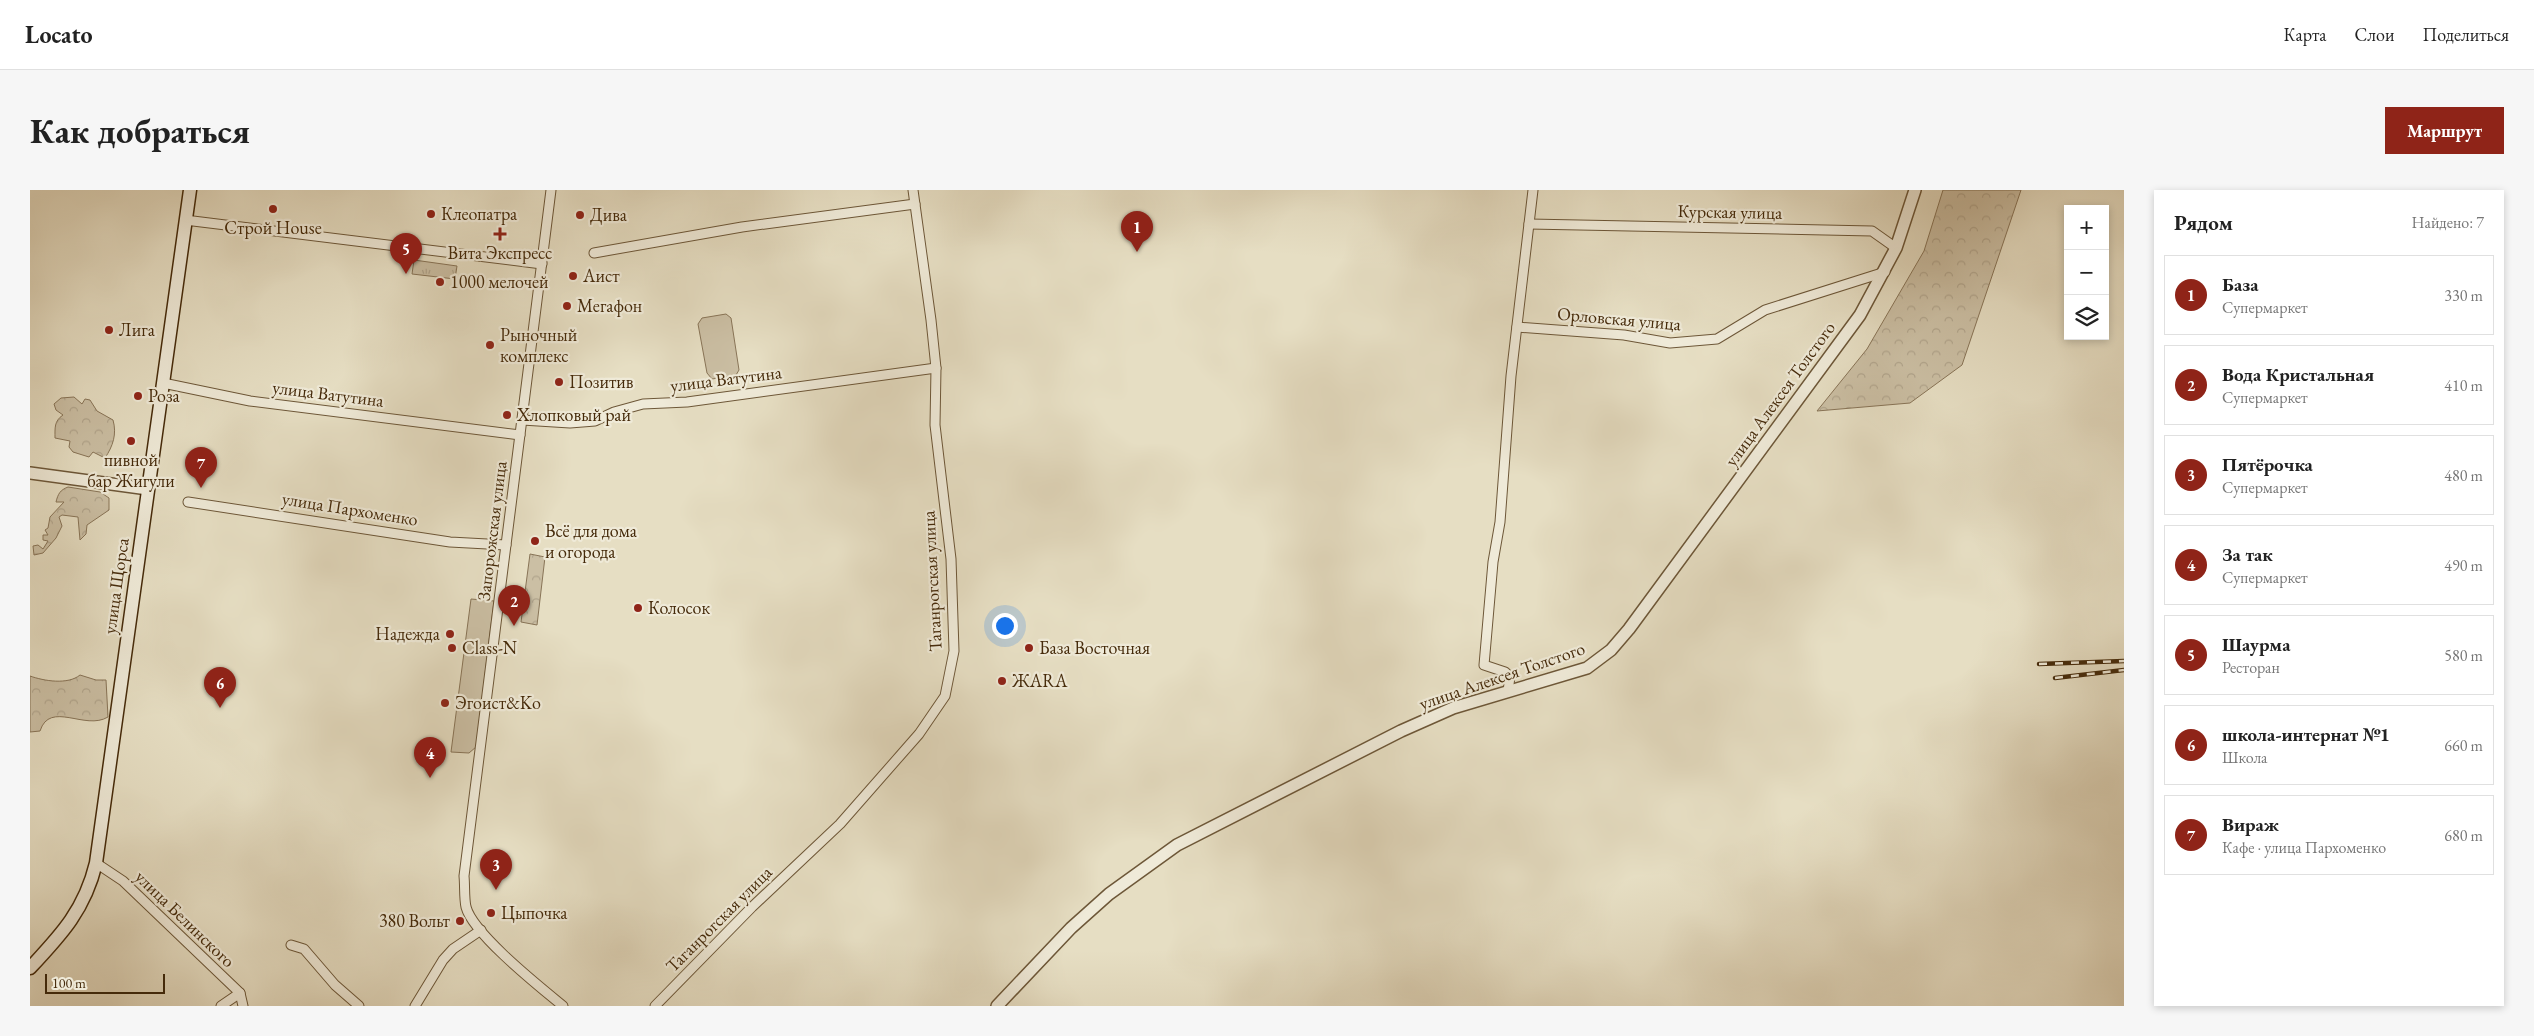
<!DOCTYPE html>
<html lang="ru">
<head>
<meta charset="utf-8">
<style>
  :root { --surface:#fff; --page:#f6f6f6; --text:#222; --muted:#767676; --line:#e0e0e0; --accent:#8f2418 }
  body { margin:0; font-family:"EB Garamond",serif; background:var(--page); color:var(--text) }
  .controls { position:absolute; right:15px; top:15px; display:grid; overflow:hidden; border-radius:0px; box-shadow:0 2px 8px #0003 }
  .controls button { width:45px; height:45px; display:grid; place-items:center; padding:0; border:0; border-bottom:1px solid var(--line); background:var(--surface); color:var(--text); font:25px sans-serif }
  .scale { position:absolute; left:15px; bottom:12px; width:120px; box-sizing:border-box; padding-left:5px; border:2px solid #452a0a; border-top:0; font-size:14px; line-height:18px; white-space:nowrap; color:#452a0a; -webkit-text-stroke:4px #efead8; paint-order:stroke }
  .you { position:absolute; left:974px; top:435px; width:18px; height:18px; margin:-12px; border:4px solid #fff; border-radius:50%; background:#1a73e8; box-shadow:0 0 0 8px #1a73e833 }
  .badge { display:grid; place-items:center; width:32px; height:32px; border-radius:50%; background:var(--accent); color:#fff; font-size:16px; font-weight:700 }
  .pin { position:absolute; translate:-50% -41px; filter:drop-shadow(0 1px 2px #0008) }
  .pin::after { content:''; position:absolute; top:26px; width:18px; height:15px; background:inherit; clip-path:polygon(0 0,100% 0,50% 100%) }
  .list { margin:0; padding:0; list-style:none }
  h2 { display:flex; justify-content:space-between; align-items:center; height:65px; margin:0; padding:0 20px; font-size:21px }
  h2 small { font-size:16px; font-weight:400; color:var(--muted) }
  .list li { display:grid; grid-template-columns:32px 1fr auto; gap:15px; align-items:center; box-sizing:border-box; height:80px; margin:0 10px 10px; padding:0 10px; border:1px solid var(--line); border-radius:0px }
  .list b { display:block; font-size:19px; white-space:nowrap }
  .list p { margin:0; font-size:16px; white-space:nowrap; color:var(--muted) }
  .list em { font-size:16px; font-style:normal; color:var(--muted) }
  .icon { flex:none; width:28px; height:28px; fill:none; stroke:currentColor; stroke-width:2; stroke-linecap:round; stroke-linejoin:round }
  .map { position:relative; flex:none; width:2094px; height:816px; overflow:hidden; border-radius:0px }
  header { display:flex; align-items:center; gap:30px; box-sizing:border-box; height:70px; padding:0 25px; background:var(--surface); border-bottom:1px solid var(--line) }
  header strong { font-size:24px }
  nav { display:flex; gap:28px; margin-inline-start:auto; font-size:18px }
  .intro { display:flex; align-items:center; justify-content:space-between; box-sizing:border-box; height:120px; padding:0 30px }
  h1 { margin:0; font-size:35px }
  .button { padding:12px 22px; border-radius:0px; background:var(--accent); color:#fff; font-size:18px; font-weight:700 }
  main { display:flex; gap:30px; padding:0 30px }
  aside { flex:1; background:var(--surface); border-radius:0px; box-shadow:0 2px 8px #0003 }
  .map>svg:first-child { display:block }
  .grass { fill:url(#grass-tufts); stroke:#887457 }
  .forest { fill:url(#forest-crowns); stroke:#887457 }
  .park { fill:#cbbfa4; stroke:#887457 }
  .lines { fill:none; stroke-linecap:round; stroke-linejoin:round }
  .minor-casing { stroke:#6d5738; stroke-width:11 }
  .tertiary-casing { stroke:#6d5738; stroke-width:14 }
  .secondary-casing { stroke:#452a0a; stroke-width:15 }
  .minor { stroke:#efead8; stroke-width:9 }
  .tertiary { stroke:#efead8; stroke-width:11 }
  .secondary { stroke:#efead8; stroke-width:12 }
  .rail-casing { stroke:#452a0a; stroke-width:4.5 }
  .rail { stroke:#efead8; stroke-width:2.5; stroke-dasharray:8; stroke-linecap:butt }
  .poi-dot { fill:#8f2418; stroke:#efead8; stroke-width:2 }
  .labels { text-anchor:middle; stroke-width:4.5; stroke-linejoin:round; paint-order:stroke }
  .street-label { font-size:18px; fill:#452a0a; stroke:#efead8 }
  .poi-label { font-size:18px; fill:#452a0a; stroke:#efead8; text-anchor:start }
</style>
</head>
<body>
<header>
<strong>Locato</strong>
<nav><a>Карта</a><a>Слои</a><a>Поделиться</a></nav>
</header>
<div class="intro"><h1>Как добраться</h1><a class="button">Маршрут</a></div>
<main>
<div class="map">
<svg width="2094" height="816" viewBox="0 0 2094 816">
  <defs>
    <pattern id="grass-tufts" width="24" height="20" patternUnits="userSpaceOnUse" patternTransform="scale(1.25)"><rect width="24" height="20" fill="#cbbfa4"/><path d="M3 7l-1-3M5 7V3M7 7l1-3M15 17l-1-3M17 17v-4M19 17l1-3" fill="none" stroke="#b0a48c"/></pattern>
    <pattern id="forest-crowns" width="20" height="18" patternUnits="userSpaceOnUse" patternTransform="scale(1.25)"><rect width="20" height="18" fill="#cbbfa4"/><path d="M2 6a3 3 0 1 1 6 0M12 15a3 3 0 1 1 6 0" fill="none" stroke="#b0a48c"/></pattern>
  </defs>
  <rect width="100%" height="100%" fill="#e6dec3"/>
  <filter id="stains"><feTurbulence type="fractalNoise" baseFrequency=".004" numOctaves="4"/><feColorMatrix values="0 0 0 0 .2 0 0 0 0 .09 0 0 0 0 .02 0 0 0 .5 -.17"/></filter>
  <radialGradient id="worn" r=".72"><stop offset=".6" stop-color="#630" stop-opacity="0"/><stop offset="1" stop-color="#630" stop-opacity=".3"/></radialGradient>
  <!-- grass -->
  <polygon class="grass" points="384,70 427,76 425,89 382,84"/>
  <!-- forest -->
  <g class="forest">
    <polygon points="1913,0 1991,0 1932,175 1880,213 1787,221 1837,159 1894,61"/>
    <path d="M44 207 52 214 55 209 60 210 67 221 83 230C87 244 83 256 75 268L63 262 59 267 43 262 39 257 40 251 25 248C25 238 24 231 33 225L26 220 24 214 31 208Z"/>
    <path d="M38 297 70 302 79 308V320L57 335 56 344 50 350 48 327 32 325 29 327 32 336 26 348 13 363 4 365 3 356 8 355 13 359 18 351 13 350V345H18L15 340 18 338 20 327 34 312H26C28 304 30 300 38 297Z"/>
    <polygon points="500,364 515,367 507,435 491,432"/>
    <path d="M50 485 66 490H76L78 527C55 541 20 510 10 541L0 542V486C14 491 38 495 50 485Z"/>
  </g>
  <!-- park -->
  <g class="park">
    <polygon points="696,124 701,128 709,180 706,185 682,189 677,183 668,134 672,128"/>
    <polygon points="441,409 464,411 446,557 439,563 421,562"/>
  </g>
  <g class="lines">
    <!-- minor casing -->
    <g class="minor-casing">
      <g id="minor">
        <path d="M521 0 434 686C435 696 434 708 436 717 443 744 510 797 533 816"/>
        <polyline points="155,30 512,74"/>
        <polyline points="1499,34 1842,41 1866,58"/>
        <polyline points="564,63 712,37 885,14"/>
        <polyline points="1487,137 1594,145 1640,153 1687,149 1735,120 1855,82"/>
        <polyline points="133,193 220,211 490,245"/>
        <polyline points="492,230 540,233 565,231 584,222 613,214 657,212 906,178"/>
        <polyline points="158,312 420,352 476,355"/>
        <polyline points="1478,501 1480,487 1475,482 1454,475 1463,372 1470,332 1481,186 1503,0"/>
        <polyline points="66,673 93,691 210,803 213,816"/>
        <polyline points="261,755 274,759 305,795 329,816"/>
        <polyline points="191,816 210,803"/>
        <polyline points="385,816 413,770 423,759 451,740"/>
        <polyline points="625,816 722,717 810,634 889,544 915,506 924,461 921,369 905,235 906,178 901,130 883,0"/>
      </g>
    </g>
    <!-- tertiary casing -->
    <g class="tertiary-casing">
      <g id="tertiary">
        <polyline points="0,283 118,299"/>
        <polyline points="967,816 1041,738 1079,704 1147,655 1371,541 1423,518 1557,478 1581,460 1599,439 1830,125 1866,58 1885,0"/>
      </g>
    </g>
    <!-- secondary casing -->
    <g class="secondary-casing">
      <path id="secondary" d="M0 778C32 744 55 719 66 673L160 0"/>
    </g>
    <!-- minor -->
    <use href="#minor" class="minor"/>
    <!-- tertiary -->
    <use href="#tertiary" class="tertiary"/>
    <!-- secondary -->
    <use href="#secondary" class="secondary"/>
    <!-- rail casing -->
    <g class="rail-casing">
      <g id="rail">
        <polyline points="2009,474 2094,471"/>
        <polyline points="2025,488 2094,480"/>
      </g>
    </g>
    <!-- rail -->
    <use href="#rail" class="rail"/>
  </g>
  <!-- markers -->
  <g class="poi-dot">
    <circle cx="243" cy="19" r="5"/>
    <circle cx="401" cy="24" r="5"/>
    <circle cx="550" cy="25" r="5"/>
    <path d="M467.5 36.5h5v5h5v5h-5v5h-5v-5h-5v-5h5z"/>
    <circle cx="543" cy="86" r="5"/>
    <circle cx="410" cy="92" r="5"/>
    <circle cx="537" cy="116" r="5"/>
    <circle cx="79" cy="140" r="5"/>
    <circle cx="460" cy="155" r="5"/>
    <circle cx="529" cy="192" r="5"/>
    <circle cx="108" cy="206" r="5"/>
    <circle cx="477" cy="225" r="5"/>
    <circle cx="101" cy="251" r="5"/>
    <circle cx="505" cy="351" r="5"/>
    <circle cx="608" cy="418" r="5"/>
    <circle cx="420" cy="444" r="5"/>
    <circle cx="422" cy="458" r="5"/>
    <circle cx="999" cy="458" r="5"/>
    <circle cx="972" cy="491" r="5"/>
    <circle cx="415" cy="513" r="5"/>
    <circle cx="461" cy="723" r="5"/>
    <circle cx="430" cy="731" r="5"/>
  </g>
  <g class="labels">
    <!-- street labels -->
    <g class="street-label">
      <text transform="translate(1700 22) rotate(1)" y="6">Курская улица</text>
      <text transform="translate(1589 129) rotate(5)" y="6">Орловская улица</text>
      <text transform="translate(696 189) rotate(-7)" y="6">улица Ватутина</text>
      <text transform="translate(298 204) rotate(7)" y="6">улица Ватутина</text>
      <text transform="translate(1750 204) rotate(-54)" y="6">улица Алексея Толстого</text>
      <text transform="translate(320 319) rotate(9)" y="6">улица Пархоменко</text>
      <text transform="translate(462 341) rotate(-83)" y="6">Запорожская улица</text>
      <text transform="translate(902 391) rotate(-93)" y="6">Таганрогская улица</text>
      <text transform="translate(86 396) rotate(-82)" y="6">улица Щорса</text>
      <text transform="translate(1472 486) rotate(-19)" y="6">улица Алексея Толстого</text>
      <text transform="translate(155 729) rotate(44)" y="6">улица Белинского</text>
      <text transform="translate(689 729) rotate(-45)" y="6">Таганрогская улица</text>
    </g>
    <!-- poi labels -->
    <g class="poi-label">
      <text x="411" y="30">Клеопатра</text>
      <text x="560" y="31">Дива</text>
      <text x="243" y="44" text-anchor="middle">Строй House</text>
      <text x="470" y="69" text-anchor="middle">Вита Экспресс</text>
      <text x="553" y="92">Аист</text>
      <text x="420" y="98">1000 мелочей</text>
      <text x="547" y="122">Мегафон</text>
      <text x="89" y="146">Лига</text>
      <text x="470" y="151">Рыночный<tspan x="470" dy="21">комплекс</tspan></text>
      <text x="539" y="198">Позитив</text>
      <text x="118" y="212">Роза</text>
      <text x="487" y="231">Хлопковый рай</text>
      <text x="101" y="276" text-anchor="middle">пивной<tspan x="101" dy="21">бар Жигули</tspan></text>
      <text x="515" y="347">Всё для дома<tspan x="515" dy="21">и огорода</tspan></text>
      <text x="618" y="424">Колосок</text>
      <text x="410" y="450" text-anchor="end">Надежда</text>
      <text x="432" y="464">Class-N</text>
      <text x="1009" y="464">База Восточная</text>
      <text x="982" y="497">ЖАRА</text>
      <text x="425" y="519">Эгоист&amp;Kо</text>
      <text x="471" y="729">Цыпочка</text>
      <text x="420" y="737" text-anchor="end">380 Вольт</text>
    </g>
  </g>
  <rect width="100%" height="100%" filter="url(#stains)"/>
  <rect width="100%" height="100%" fill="url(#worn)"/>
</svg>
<div class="controls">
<button>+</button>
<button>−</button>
<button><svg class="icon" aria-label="layers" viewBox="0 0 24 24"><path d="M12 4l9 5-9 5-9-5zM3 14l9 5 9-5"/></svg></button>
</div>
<div class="scale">100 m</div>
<div class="you"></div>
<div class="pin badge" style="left:1107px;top:62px">1</div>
<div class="pin badge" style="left:484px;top:436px">2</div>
<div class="pin badge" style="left:466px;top:700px">3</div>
<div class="pin badge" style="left:400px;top:588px">4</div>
<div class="pin badge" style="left:376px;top:84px">5</div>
<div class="pin badge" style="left:190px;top:518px">6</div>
<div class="pin badge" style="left:171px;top:298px">7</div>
</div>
<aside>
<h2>Рядом<small>Найдено: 7</small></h2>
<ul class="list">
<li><span class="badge">1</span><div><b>База</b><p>Супермаркет</p></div><em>330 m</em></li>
<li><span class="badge">2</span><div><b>Вода Кристальная</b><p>Супермаркет</p></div><em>410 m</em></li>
<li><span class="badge">3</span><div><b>Пятёрочка</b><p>Супермаркет</p></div><em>480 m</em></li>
<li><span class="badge">4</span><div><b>За так</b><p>Супермаркет</p></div><em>490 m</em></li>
<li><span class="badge">5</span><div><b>Шаурма</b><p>Ресторан</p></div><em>580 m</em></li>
<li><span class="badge">6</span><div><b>школа-интернат №1</b><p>Школа</p></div><em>660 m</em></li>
<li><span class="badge">7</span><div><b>Вираж</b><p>Кафе · улица Пархоменко</p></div><em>680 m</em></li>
</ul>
</aside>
</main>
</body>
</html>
